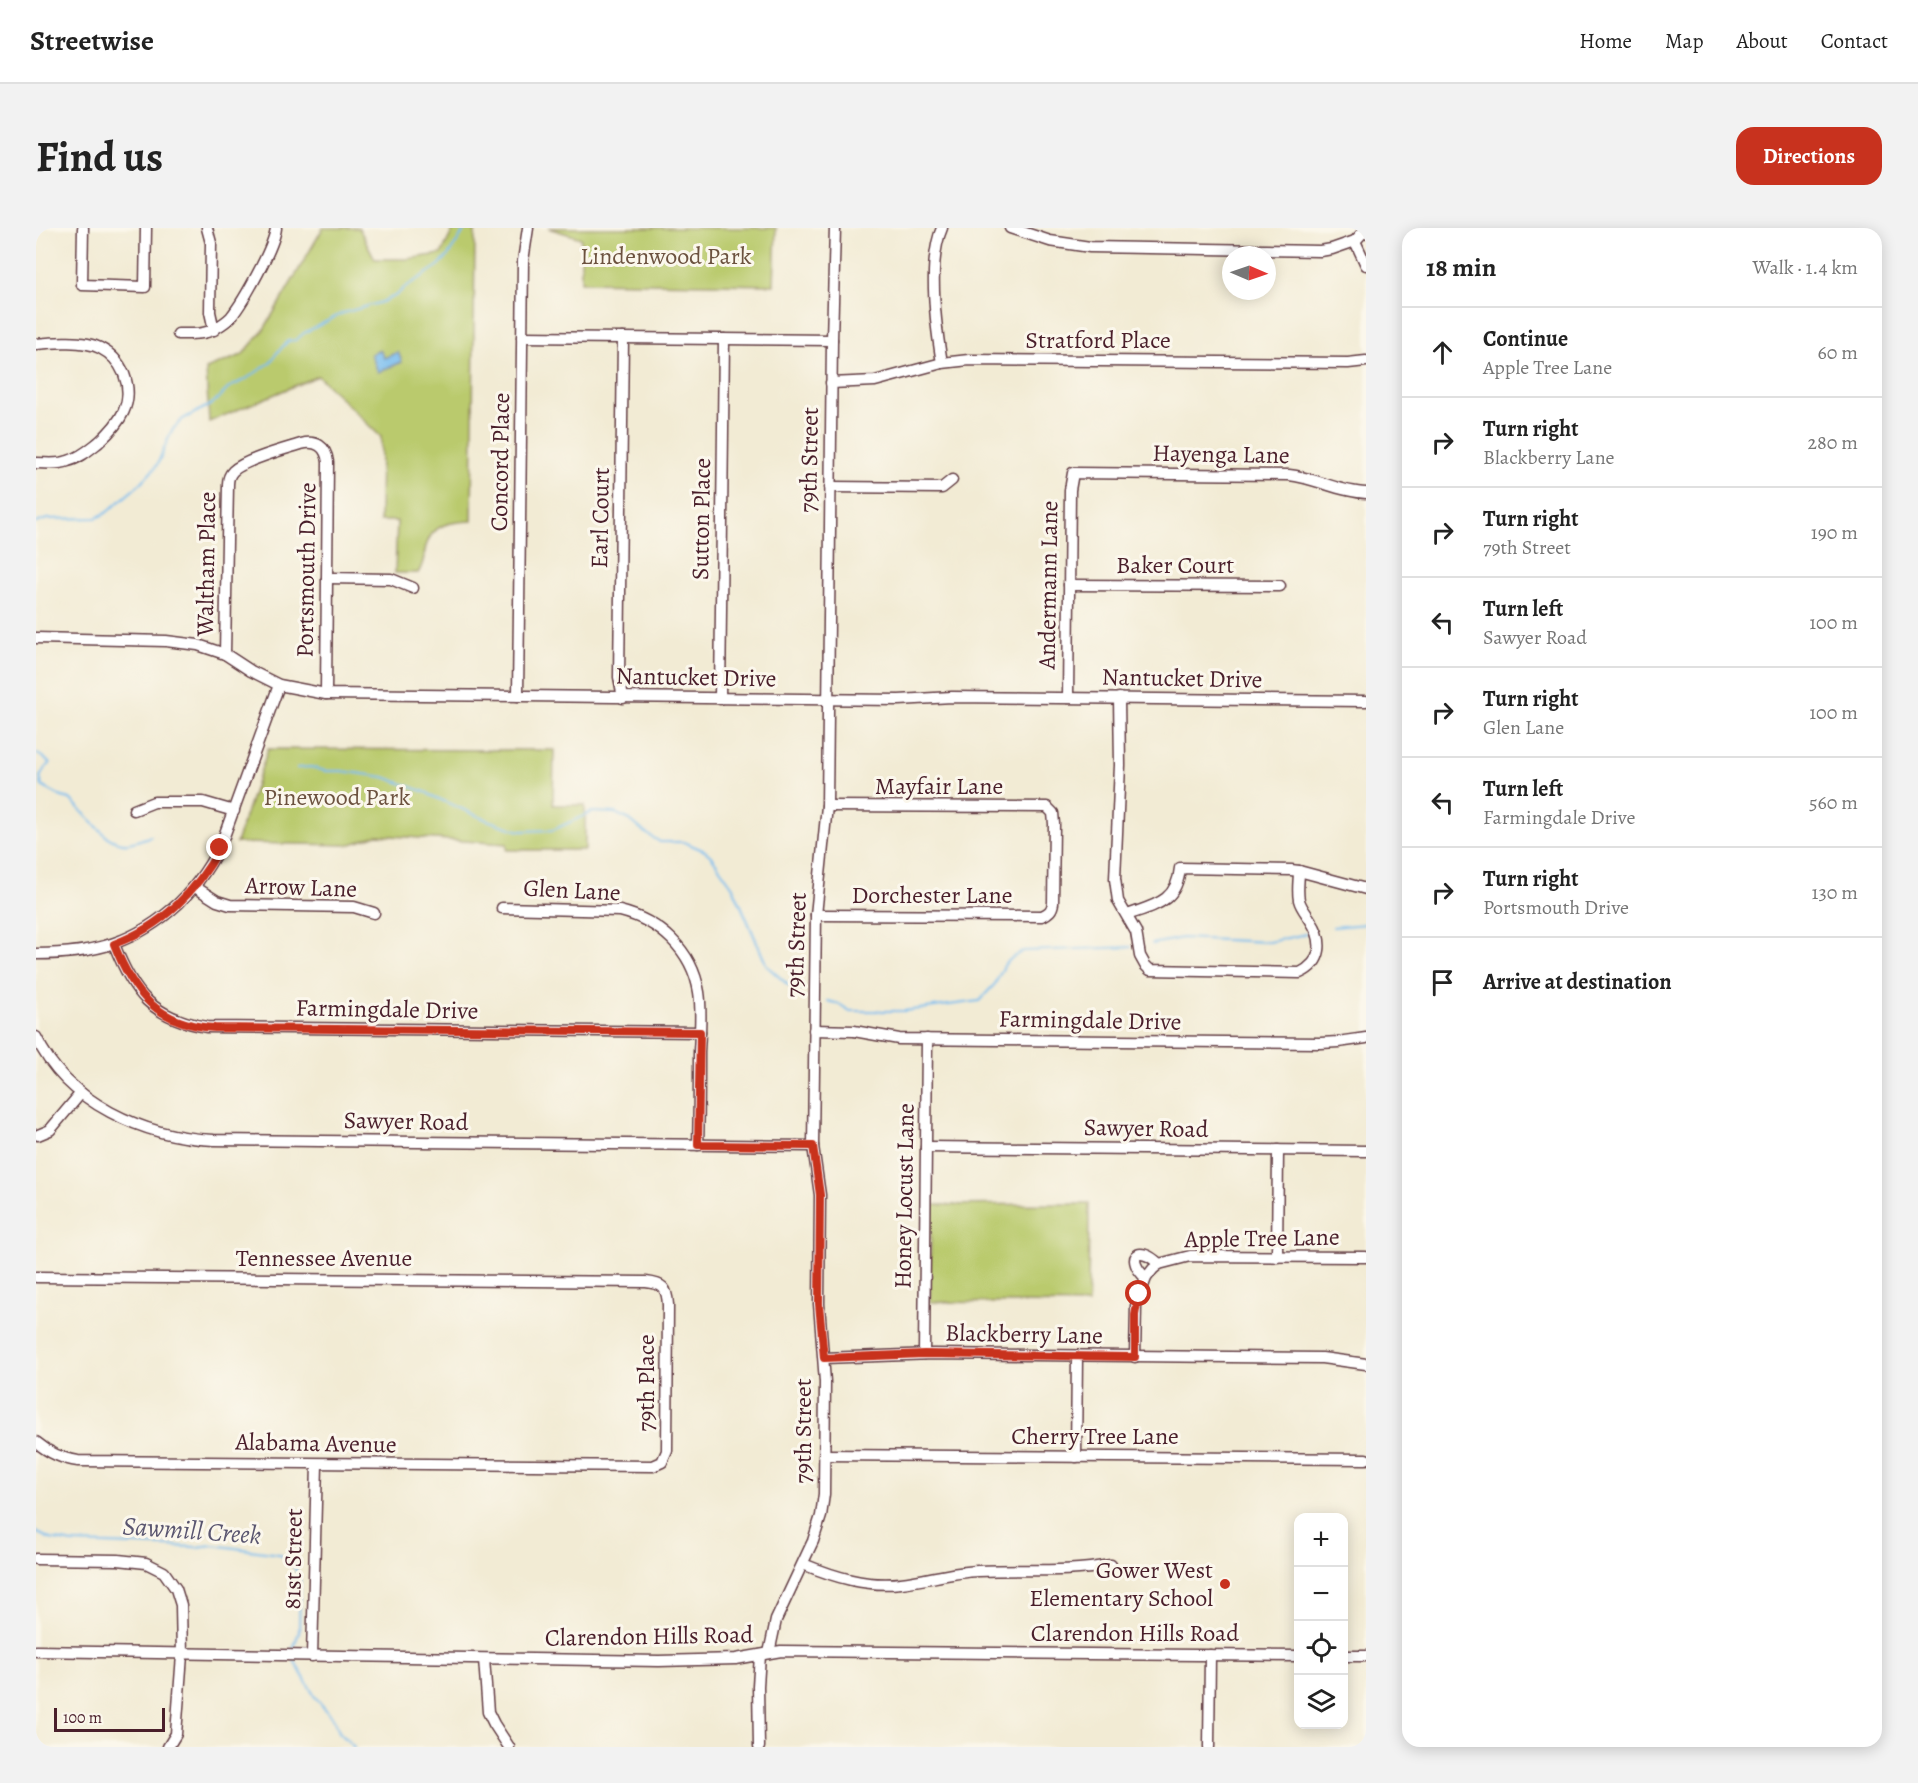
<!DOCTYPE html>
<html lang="en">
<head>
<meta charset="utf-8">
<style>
  :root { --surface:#fff; --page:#f2f2f2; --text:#222; --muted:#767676; --line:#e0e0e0; --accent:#c8321e }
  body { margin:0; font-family:Alegreya,serif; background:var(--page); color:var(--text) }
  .controls { position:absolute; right:18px; bottom:18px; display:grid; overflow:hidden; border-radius:12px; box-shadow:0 3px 15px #0003 }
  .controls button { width:54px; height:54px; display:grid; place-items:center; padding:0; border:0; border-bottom:2px solid var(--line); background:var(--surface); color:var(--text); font:30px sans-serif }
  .compass { position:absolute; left:1186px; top:18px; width:54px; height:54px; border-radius:50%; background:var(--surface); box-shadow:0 3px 15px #0003; rotate:92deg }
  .scale { position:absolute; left:18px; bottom:15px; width:111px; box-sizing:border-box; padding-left:6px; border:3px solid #4a1f2b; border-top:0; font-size:16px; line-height:21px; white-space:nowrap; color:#4a1f2b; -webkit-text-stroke:4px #fbf7ec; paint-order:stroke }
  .stop { position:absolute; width:18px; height:18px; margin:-14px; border:4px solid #c8321e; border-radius:50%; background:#fff }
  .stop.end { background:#c8321e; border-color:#fff; box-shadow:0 2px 6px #0008 }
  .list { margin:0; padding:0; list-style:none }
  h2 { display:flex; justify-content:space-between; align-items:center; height:78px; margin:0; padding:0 24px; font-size:26px }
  h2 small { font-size:20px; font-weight:400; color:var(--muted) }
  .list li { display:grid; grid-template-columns:39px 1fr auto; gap:18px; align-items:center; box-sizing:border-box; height:90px; padding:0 24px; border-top:2px solid var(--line) }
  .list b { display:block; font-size:22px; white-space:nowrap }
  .list p { margin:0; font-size:20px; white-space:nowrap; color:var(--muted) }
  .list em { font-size:20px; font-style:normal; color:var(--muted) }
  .icon { flex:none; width:33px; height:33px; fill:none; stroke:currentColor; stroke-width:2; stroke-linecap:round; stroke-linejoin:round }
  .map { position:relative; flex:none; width:1330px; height:1519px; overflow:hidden; border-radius:18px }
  header { display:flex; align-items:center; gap:36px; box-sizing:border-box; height:84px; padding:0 30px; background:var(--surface); border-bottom:2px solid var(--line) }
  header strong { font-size:28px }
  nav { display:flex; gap:33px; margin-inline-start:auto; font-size:21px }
  .intro { display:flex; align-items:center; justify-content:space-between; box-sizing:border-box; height:144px; padding:0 36px }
  h1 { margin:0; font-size:42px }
  .button { padding:15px 27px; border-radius:18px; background:var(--accent); color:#fff; font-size:21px; font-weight:700 }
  main { display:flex; gap:36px; padding:0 36px }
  aside { flex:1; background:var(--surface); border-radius:18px; box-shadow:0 3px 15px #0003 }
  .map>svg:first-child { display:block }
  .green { fill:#baca6d; stroke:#82744c; stroke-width:1.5 }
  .water { fill:#79bdef; stroke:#626e8d; stroke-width:1.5 }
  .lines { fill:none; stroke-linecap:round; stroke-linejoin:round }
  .stream { stroke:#79bdef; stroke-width:2 }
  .minor-casing { stroke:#633e44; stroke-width:13 }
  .minor { stroke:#fff; stroke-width:10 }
  .route { stroke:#c8321e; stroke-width:8 }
  .poi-dot { fill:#c8321e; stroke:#fbf7ec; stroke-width:2 }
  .labels { text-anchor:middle; stroke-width:6; stroke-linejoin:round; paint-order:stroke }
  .park-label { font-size:24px; fill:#6c523f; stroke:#fbf7ec }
  .street-label { font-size:24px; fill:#4a1f2b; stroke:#fbf7ec }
  .poi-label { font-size:24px; fill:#4a1f2b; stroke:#fbf7ec; text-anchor:end }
  .water-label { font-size:26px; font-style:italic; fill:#5a5670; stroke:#fbf7ec }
</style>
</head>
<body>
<header>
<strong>Streetwise</strong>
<nav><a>Home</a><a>Map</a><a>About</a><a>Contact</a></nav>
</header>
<div class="intro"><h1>Find us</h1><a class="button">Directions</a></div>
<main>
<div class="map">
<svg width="1330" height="1519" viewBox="0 0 1330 1519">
  <rect width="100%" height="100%" fill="#fbf7ec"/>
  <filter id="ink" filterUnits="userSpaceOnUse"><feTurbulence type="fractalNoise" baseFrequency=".0167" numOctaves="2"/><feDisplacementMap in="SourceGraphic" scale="12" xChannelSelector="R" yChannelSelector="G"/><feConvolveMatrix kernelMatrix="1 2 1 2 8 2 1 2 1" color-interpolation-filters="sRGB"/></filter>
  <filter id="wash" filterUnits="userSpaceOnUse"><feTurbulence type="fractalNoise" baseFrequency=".008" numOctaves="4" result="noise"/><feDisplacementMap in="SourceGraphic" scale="24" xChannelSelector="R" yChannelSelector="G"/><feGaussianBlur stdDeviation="1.35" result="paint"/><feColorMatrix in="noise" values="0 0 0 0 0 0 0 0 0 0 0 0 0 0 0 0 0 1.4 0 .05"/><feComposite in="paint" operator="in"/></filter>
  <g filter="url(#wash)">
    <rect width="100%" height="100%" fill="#f2ebd4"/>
    <!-- green -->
    <g class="green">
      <path d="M287 0H323L339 31H371L405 26 418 0H439L436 293C415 294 397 295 390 318 387 329 389 334 382 345H359L361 293H344L345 209 282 148 173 194 170 141 206 127 227 103Z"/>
      <polygon points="512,0 740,0 738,57 545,54 545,10"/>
      <polygon points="232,521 518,522 517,577 549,577 549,622 471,622 471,616 341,607 313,617 200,615"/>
      <polygon points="1053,976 1052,1076 894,1074 895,977"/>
    </g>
    <!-- water -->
    <polygon class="water" points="344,122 348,130 362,124 366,134 342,144 335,126"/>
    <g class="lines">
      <!-- stream -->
      <g class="stream">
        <polyline points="0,295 11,291 60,290 70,285 104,256 118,241 122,235 136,202 147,191 176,176 194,159 210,151 234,135 240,126 252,113 260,112 268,105 307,85 346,74 361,67 368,60 402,38 411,29 430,0"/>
        <path d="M0 525 8 530 14 536 9 540 4 549 6 558 26 569 34 571 70 608C87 620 96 615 115 608"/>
        <polyline points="261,540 275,539 289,543 306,543 348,549 392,565 394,567 451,592 484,603 517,602 556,584 579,585 594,592 608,604 624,614 648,614 669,623 675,628 697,659 731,738 751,756 766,762"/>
        <polyline points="1297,699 1330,696"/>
        <polyline points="1116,716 1146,710 1233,714 1270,706"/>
        <polyline points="792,773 803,776 814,783 868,783 943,773 959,756 969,736 977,729 987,723 1095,719"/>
        <polyline points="0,1304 14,1311 37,1315 161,1319 177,1317 243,1326 256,1335 261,1344 264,1354 263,1404 257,1421"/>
        <polyline points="258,1432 279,1469 299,1493 303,1504 318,1519"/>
      </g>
    </g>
  </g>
  <g filter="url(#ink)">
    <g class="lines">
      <!-- minor casing -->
      <g class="minor-casing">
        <g id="minor">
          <polyline points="47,0 46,57 109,59 110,0"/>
          <polyline points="171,0 175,15 174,84 178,102"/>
          <path d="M906 0C891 34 900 99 906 135"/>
          <polyline points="974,0 1014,13 1054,19 1284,23 1296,21 1319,13 1330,1"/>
          <polyline points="1319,13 1330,37"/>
          <path d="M142 106C155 106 169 107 180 100 185 97 191 93 195 89 208 73 238 19 240 0"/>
          <polyline points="486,109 796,112"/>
          <polyline points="587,110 583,449 587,470"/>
          <path d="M0 116C16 114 49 112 64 120 76 126 83 134 88 146 99 175 84 195 63 214 54 221 44 230 32 233 22 237 11 235 0 235"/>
          <polyline points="795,155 839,153 906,135 933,132 1312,135 1330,133"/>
          <polyline points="794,259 906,260 916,252"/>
          <polyline points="291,350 355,351 377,360"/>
          <polyline points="1033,357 1244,358"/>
          <polyline points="0,410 130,413 162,417 189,426 215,443 243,457 290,466 863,472 916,469 1330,473"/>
          <path d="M189 426 192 256C192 251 193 247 197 243 208 232 249 221 265 216 280 212 290 218 292 234L290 466"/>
          <polyline points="482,468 487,33 492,0"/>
          <path d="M1032 470 1034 262 1037 245 1253 247C1280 250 1303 264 1330 265"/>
          <path d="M1083 470 1084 537 1079 651 1082 673 1100 704 1104 728 1109 737 1114 742 1264 745C1287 734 1288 713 1275 693 1271 686 1265 680 1263 672 1261 663 1263 652 1263 643L1330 661"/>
          <polyline points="684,471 688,111"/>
          <polyline points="98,582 118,574 167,574 198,583"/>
          <polyline points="159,659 181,673 194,677 318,679 338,685"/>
          <path d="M466 680 584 683C624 693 656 722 663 764 666 783 664 804 663 824 663 855 663 886 662 917"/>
          <path d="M780 687 1006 688C1013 685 1016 682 1017 675L1018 596 1017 585 1011 579 791 578"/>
          <path d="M1091 687C1119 677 1141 674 1144 640L1255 642 1263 643"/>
          <path d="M78 716C97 765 116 790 171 799L664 804"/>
          <path d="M0 726C58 726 100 715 143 675 162 656 176 636 187 611L243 457"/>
          <polyline points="778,802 818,803 863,811 1285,815 1302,814 1330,810"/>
          <path d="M0 809C31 875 108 909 178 912L777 918"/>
          <polyline points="2,907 14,902 45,865"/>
          <polyline points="890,919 1330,923"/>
          <polyline points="1241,1029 1242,922"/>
          <path d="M0 1049 610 1054C627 1056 631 1059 632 1077L631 1223 626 1234 617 1238 42 1233C26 1231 13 1225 0 1214"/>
          <path d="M1110 1050C1089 1031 1101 1015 1123 1036"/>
          <polyline points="888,1126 891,811"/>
          <polyline points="1099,1129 1100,1078 1110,1050 1117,1041 1123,1036 1154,1028 1330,1029"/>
          <polyline points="788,1130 897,1126 1286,1130 1330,1136"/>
          <polyline points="788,1227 1330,1231"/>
          <polyline points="1040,1229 1041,1128"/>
          <polyline points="0,1331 82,1332 110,1335 128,1344 140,1361 145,1377 146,1427 140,1506 132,1519"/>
          <path d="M767 1336C799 1349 830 1359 865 1355 891 1352 916 1344 942 1343 987 1341 1031 1345 1075 1337"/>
          <polyline points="0,1423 623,1433 700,1431 745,1423 1262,1428"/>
          <polyline points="733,1425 740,1392 777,1313 785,1288 788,1266 789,1154 783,1076 784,967 777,918 780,687 791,578 796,112 799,0"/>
          <polyline points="276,1428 281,1236"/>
          <polyline points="1308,1428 1330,1428"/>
          <polyline points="448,1431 452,1484 458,1496 473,1519"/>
          <polyline points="723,1519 722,1458 724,1427"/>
          <polyline points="1173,1519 1174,1427"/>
        </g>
      </g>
      <!-- minor -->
      <use href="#minor" class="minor"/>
    </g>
  </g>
  <g class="lines" filter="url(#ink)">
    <!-- route -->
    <path class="route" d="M184 620C161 663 125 699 78 716 97 765 122 797 179 800L664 804 662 917 777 918 784 967 783 1076 788 1130 888 1126 1099 1129V1087L1103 1066"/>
  </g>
  <!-- markers -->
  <circle class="poi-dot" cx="1189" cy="1356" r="6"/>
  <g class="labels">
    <!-- park labels -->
    <g class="park-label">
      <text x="630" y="36">Lindenwood Park</text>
      <text x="301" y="577">Pinewood Park</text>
    </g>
    <!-- street labels -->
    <g class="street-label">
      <text x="1062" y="120">Stratford Place</text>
      <text transform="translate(1185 226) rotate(1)" y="8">Hayenga Lane</text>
      <text transform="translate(773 232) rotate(-89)" y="8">79th Street</text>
      <text transform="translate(464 234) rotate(-89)" y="8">Concord Place</text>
      <text transform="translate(564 290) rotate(-89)" y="8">Earl Court</text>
      <text transform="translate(665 291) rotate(-89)" y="8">Sutton Place</text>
      <text transform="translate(170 336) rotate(-89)" y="8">Waltham Place</text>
      <text x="1139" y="345">Baker Court</text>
      <text transform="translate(270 342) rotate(-89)" y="8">Portsmouth Drive</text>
      <text transform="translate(1012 357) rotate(-89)" y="8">Andermann Lane</text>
      <text transform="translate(660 449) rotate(1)" y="8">Nantucket Drive</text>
      <text transform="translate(1146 450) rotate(1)" y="8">Nantucket Drive</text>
      <text x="903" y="566">Mayfair Lane</text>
      <text transform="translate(265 659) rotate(2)" y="8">Arrow Lane</text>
      <text transform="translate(536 662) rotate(3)" y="8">Glen Lane</text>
      <text x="896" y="675">Dorchester Lane</text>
      <text transform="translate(760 717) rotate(-88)" y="8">79th Street</text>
      <text transform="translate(351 781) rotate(1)" y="8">Farmingdale Drive</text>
      <text transform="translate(1054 792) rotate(1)" y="8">Farmingdale Drive</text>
      <text transform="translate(370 893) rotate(1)" y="8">Sawyer Road</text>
      <text transform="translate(1110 900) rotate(1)" y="8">Sawyer Road</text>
      <text transform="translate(868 968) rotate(-89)" y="8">Honey Locust Lane</text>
      <text transform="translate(1226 1010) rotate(-1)" y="8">Apple Tree Lane</text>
      <text x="288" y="1038">Tennessee Avenue</text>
      <text transform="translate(988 1106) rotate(1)" y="8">Blackberry Lane</text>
      <text transform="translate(610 1155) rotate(-90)" y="8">79th Place</text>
      <text transform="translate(767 1203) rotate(-90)" y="8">79th Street</text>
      <text x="1059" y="1216">Cherry Tree Lane</text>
      <text transform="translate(280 1215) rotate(1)" y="8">Alabama Avenue</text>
      <text transform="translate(257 1331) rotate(-89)" y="8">81st Street</text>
      <text x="1099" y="1413">Clarendon Hills Road</text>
      <text transform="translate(613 1408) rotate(-1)" y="8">Clarendon Hills Road</text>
    </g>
    <!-- poi labels -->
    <g class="poi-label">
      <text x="1177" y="1350">Gower West<tspan x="1177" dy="28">Elementary School</tspan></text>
    </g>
    <!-- water labels -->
    <g class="water-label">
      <text transform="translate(156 1302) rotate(4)" y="9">Sawmill Creek</text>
    </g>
  </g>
</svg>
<div class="controls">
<button>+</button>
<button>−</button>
<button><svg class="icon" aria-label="locate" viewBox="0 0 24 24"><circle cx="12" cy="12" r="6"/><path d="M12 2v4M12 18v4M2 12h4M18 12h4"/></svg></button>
<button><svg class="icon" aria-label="layers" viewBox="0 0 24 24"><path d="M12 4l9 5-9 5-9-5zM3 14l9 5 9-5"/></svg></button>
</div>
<svg class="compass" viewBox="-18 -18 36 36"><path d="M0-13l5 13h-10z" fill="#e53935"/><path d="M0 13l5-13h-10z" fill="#767676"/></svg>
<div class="scale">100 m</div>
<div class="stop" style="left:1103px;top:1066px"></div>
<div class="stop end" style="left:184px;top:620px"></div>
</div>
<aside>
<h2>18 min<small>Walk · 1.4 km</small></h2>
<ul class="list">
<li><svg class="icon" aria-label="ahead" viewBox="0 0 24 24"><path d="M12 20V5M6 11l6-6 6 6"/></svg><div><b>Continue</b><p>Apple Tree Lane</p></div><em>60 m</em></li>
<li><svg class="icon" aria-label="right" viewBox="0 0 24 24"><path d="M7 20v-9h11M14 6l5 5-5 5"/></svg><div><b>Turn right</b><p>Blackberry Lane</p></div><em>280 m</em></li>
<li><svg class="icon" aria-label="right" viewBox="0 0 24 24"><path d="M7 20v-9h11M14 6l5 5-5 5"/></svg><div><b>Turn right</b><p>79th Street</p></div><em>190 m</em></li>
<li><svg class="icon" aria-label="left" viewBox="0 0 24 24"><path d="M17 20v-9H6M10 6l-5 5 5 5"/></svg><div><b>Turn left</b><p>Sawyer Road</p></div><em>100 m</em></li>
<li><svg class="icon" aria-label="right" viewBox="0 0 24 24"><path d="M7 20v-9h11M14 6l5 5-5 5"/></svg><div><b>Turn right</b><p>Glen Lane</p></div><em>100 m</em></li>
<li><svg class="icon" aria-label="left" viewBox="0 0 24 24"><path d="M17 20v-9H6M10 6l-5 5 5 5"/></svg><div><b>Turn left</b><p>Farmingdale Drive</p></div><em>560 m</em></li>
<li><svg class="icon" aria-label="right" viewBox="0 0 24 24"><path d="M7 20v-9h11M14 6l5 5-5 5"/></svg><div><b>Turn right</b><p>Portsmouth Drive</p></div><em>130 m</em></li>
<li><svg class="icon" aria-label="arrive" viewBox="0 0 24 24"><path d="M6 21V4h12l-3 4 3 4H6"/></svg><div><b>Arrive at destination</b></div></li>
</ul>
</aside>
</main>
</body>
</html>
